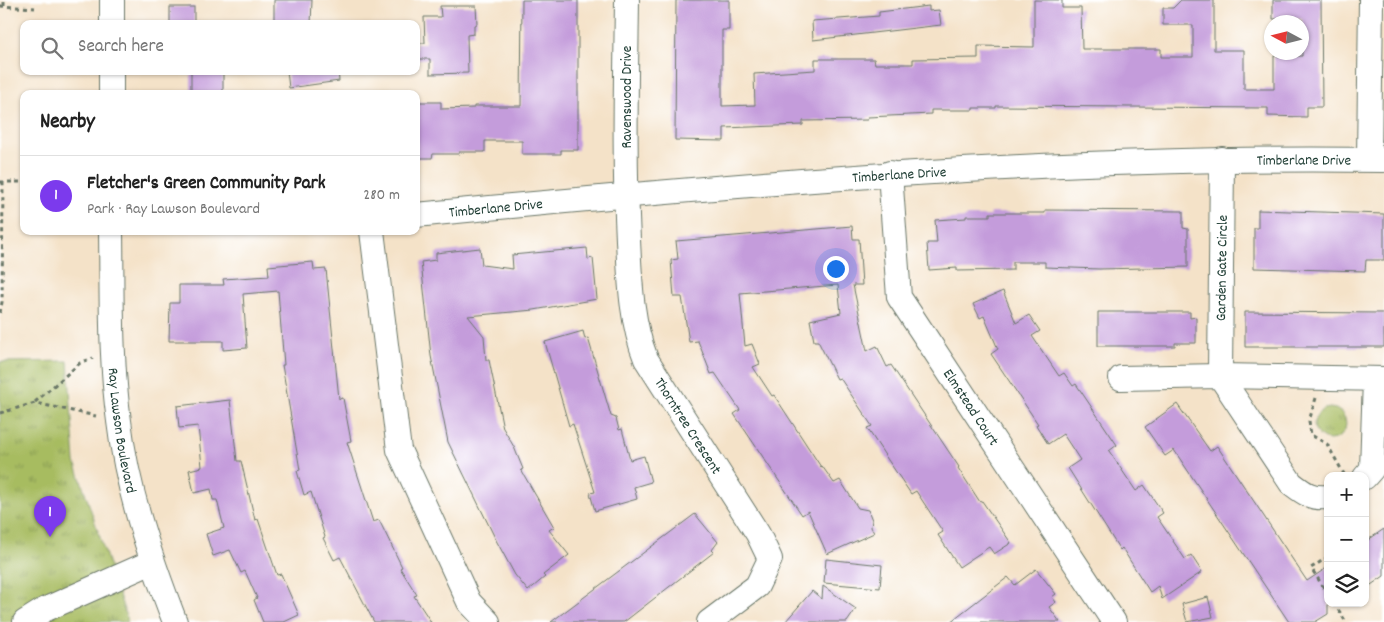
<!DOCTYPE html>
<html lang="en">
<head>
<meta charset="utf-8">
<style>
  :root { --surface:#fff; --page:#f2f2f2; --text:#222; --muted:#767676; --line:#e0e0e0; --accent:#7c3aed }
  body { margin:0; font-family:Dekko,sans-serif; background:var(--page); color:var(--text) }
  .controls { position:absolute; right:15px; bottom:15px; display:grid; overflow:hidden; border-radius:10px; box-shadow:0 1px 4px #0004 }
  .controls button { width:45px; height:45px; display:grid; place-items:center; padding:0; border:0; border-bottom:1px solid var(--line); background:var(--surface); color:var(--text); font:25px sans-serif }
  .compass { position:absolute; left:1264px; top:15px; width:45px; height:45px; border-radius:50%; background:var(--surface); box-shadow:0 1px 4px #0004; rotate:277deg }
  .you { position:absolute; left:835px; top:268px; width:18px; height:18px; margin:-12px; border:4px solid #fff; border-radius:50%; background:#1a73e8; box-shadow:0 0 0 8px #1a73e833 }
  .badge { display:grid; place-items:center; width:32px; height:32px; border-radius:50%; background:var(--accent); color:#fff; font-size:16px; font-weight:700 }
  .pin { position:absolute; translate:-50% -41px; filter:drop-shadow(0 1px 2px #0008) }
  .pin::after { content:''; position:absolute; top:26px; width:18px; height:15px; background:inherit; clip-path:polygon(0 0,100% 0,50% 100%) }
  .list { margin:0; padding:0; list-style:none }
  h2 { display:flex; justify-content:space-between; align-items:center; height:65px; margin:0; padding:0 20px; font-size:21px }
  h2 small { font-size:16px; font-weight:400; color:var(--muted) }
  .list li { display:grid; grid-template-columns:32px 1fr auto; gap:15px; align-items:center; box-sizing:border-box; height:80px; padding:0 20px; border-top:1px solid var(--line) }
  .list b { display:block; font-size:19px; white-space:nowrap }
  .list p { margin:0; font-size:16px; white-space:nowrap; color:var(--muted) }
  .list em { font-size:16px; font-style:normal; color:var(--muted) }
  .icon { flex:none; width:28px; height:28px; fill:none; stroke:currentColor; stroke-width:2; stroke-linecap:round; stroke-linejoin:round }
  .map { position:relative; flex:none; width:1384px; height:622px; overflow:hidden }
  .search { position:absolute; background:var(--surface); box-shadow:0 1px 4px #0004; left:20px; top:20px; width:400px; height:55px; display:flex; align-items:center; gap:12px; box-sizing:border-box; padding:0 18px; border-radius:10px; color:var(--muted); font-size:19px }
  .panel { position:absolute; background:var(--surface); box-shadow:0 1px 4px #0004; left:20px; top:90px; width:400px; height:145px; border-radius:10px }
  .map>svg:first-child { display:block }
  .grass { fill:url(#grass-tufts); stroke:#637c4a }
  .building { fill:#c49cdb }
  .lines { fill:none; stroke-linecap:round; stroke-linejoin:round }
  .minor-casing { stroke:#6a7768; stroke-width:26 }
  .path { stroke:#6a7768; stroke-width:3; stroke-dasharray:4 4; stroke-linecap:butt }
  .minor { stroke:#fff; stroke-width:24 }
  .labels { text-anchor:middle; stroke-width:4; stroke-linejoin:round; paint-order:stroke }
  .street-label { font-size:15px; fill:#1f3d34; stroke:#fff }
</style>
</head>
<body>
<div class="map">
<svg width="1384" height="622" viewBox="0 0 1384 622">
  <defs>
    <pattern id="grass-tufts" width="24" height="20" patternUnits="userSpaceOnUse" patternTransform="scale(1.25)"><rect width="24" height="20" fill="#a7bc61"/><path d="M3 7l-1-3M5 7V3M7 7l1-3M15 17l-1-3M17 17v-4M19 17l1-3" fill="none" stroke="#879a51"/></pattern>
  </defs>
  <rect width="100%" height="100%" fill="#fff"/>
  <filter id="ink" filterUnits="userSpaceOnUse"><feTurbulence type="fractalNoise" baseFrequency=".02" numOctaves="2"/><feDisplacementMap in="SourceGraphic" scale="10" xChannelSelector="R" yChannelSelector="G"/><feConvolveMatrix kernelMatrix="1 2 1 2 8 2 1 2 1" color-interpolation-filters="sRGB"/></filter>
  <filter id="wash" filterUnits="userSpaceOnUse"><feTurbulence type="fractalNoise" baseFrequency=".0096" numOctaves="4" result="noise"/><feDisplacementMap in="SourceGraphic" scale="20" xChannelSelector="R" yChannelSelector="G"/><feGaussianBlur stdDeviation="1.12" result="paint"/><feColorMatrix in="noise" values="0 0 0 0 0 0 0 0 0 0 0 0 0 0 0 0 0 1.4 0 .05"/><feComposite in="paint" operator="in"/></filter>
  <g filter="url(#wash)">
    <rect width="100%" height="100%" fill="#f4e2c8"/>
    <!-- grass -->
    <g class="grass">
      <polygon points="68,361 75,462 128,622 0,622 0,362"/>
      <circle cx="1330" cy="424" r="16"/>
    </g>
    <g id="blocks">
      <!-- building -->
      <g class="building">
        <polygon points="274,0 312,0 311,24 274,24"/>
        <polygon points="522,0 578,0 578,150 561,150 561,154 522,154 522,141 485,141 485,152 459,152 459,154 433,154 432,158 416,158 418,102 441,102 441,109 474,108 474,106 521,106"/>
        <polygon points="676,0 729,0 729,30 722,30 722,106 755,105 754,74 815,70 815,59 874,59 875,64 913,64 913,59 978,58 978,46 1034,47 1034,0 1062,0 1062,8 1081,8 1082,49 1161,49 1161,57 1193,57 1193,25 1163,25 1163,8 1173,8 1181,0 1214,0 1214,50 1244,50 1244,89 1274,89 1274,56 1302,56 1302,19 1273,19 1273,0 1321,0 1322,107 1307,107 1307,117 1268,116 1268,108 996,106 996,108 973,108 973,110 931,110 931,114 868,117 867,120 803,121 803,125 724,128 724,141 675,140"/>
        <polygon points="440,6 476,6 477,24 474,25 474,34 467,35 468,73 430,74 430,59 416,59 416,43 425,43 424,17 441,17"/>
        <polygon points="929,6 929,11 939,10 941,25 813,40 812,21 879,16 879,12"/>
        <rect x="170" y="7" width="24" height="17"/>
        <rect x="191" y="71" width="32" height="23"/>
        <polygon points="287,71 338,71 339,81 289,88"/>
        <polygon points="1045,210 1183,211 1183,228 1188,229 1188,267 1099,269 1045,267 1045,262 1013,262 1013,270 957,271 957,268 929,270 927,243 937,243 935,220 966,218 966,216 990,216 990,213 1045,213"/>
        <polygon points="1258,210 1384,214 1384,260 1366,260 1365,271 1254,268 1254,228 1258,228"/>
        <polygon points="852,226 853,239 859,239 862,285 853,285 867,351 877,346 887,367 891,365 959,467 958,468 980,502 982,501 1011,543 994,554 989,547 959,567 938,535 943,532 916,491 911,494 888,460 867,428 872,426 840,378 837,379 818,341 814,341 810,320 841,313 838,285 740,293 745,346 752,344 760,364 753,367 772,396 774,395 821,467 822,466 834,483 840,480 858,508 868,510 872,520 871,527 874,533 827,554 808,511 802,515 734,414 740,410 715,373 711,374 698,341 689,342 682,297 674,297 671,260 678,259 676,241"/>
        <polygon points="480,248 482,265 513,269 512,255 587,248 588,259 593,258 597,299 534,310 468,316 484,336 486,360 489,360 503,428 514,447 523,469 521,470 554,527 549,530 569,555 543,575 545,577 528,591 515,575 497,542 448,442 431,356 421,262 436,260 436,253"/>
        <polygon points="313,262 314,270 326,269 339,399 343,398 345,409 351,441 347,442 373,522 379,520 402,567 400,568 417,595 414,596 431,622 374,622 340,557 334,560 323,538 325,537 311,492 304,495 297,471 300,470 282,365 284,365 278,291 243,294 247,348 223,350 223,341 169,341 170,303 179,303 179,285 224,285 223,279 269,276 268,266"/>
        <polygon points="1003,291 1016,323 1029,315 1040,331 1032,336 1059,376 1064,373 1073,386 1076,384 1117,445 1109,451 1136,491 1144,485 1163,513 1157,517 1185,559 1191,555 1202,572 1162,599 1158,586 1150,592 1122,548 1120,550 1068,468 1080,460 1063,434 1048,444 1036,425 1038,424 991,354 998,349 984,316 980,318 973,304"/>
        <polygon points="1098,312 1190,312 1190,318 1196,317 1196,343 1175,343 1175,346 1098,346"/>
        <polygon points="1245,312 1384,313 1384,347 1245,347"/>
        <polygon points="583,331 585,339 588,338 611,416 616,418 619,430 622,429 630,460 644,456 651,482 634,487 637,499 595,511 590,493 595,492 573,424 569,426 545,342"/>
        <polygon points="230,400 237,461 241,461 255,520 258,519 277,575 281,574 299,615 284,622 263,622 254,600 257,598 245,571 241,573 230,550 213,556 206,534 224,528 217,500 213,500 211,489 194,493 189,470 202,467 198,426 179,428 177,406"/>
        <polygon points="1177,404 1210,451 1217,446 1307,581 1328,567 1328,614 1315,622 1289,622 1174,450 1165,456 1145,427"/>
        <polygon points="695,514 718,542 712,550 714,552 624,622 551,622"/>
        <polygon points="1384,529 1384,576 1365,589 1365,542"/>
        <polygon points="826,559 882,565 880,588 824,583"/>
        <polygon points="1036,569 1056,594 1052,597 1056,602 1049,607 1060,622 950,622 1008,577 1015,585"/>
        <polygon points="823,586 856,609 847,622 785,622 812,591 822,599"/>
        <polygon points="1208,597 1213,617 1187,622 1182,604"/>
      </g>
    </g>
  </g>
  <g filter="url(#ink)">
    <use href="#blocks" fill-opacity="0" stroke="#6a7768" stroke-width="1"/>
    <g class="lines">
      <!-- minor casing -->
      <g class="minor-casing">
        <g id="minor">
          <path id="s1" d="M627 0C626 80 624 160 628 240 630 280 631 322 646 359L758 534 770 559 757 586 709 622"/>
          <polyline points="112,24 112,0"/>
          <polyline points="111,94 111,71"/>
          <polyline points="1222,159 1220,376 1384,379"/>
          <polyline points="1369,159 1371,0"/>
          <path id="s2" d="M890 173 899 297 1114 622"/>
          <path id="s3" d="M416 215C738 184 1060 155 1384 160"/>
          <path id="s4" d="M111 231C112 294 110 358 119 421 127 490 150 557 175 622"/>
          <polyline points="372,231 399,450 469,602 488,622"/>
          <path d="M1121 378 1220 376 1291 483C1304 493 1311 499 1328 497"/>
          <polyline points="1365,477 1372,469 1375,379"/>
          <polyline points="25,622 44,610 152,562"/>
        </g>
      </g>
      <!-- path -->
      <g class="path">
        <polyline points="0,6 35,8"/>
        <polyline points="4,6 4,0"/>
        <polyline points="0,182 24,182"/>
        <polyline points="0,313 2,302 3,182"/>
        <polyline points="1316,398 1309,421 1311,435 1327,444 1344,474"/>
        <polyline points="35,402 80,363 93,358"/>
        <polyline points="0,413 35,403 96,416"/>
        <polyline points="1328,557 1311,568 1328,594"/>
        <polyline points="1334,603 1346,622"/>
      </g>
      <!-- minor -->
      <use href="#minor" class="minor"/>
    </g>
  </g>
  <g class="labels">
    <!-- street labels -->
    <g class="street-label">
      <text transform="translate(626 97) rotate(-90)" y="5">Ravenswood Drive</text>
      <text dy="5" stroke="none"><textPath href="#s3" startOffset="890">Timberlane Drive</textPath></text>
      <text dy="5" stroke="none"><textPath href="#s3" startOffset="485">Timberlane Drive</textPath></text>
      <text dy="5" stroke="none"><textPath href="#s3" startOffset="80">Timberlane Drive</textPath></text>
      <text transform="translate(1221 268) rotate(-89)" y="5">Garden Gate Circle</text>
      <text dy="5" stroke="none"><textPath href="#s2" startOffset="256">Elmstead Court</textPath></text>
      <text dy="5" stroke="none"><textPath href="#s1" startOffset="440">Thorntree Crescent</textPath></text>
      <text dy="5" stroke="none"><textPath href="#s4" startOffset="200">Ray Lawson Boulevard</textPath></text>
    </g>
  </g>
</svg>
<div class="controls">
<button>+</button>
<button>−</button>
<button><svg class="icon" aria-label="layers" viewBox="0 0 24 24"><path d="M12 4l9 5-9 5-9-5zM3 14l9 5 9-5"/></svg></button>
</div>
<svg class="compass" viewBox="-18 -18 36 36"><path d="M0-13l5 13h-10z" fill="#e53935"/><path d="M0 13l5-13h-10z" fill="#767676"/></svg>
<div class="you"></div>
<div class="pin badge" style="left:50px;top:537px">1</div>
<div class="search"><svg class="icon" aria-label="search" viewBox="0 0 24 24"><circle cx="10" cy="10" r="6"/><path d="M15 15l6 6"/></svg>Search here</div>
<section class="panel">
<h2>Nearby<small></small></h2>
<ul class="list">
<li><span class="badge">1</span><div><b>Fletcher's Green Community Park</b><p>Park · Ray Lawson Boulevard</p></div><em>280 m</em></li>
</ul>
</section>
</div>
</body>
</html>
